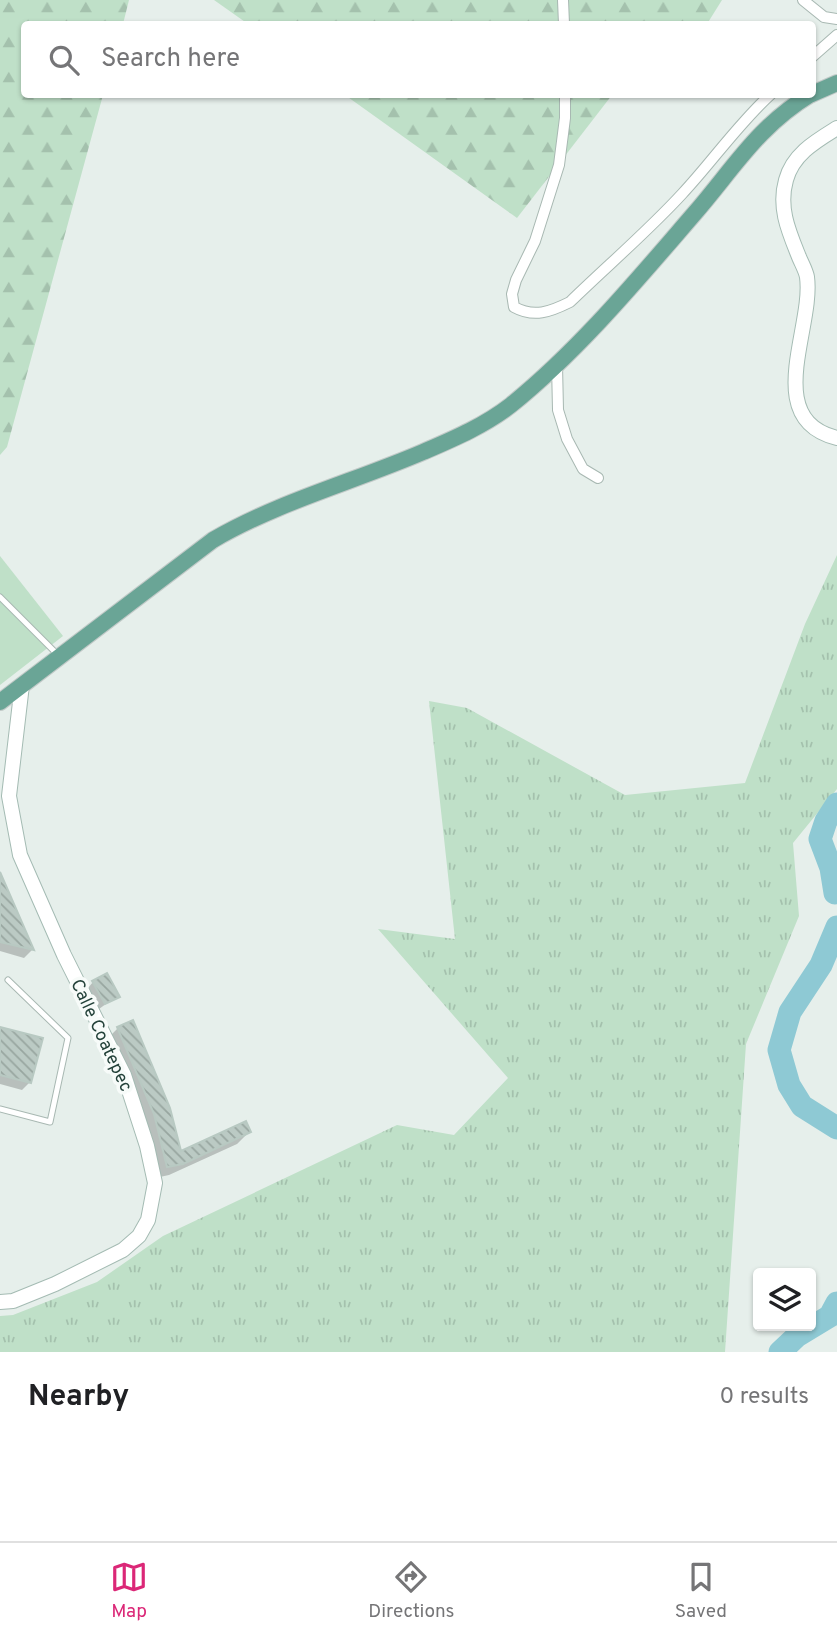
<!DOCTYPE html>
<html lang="en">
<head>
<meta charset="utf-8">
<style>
  :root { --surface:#fff; --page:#f2f2f2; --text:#202124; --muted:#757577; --line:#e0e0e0; --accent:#db2777 }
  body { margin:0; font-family:Overpass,sans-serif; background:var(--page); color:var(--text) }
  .controls { position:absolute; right:21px; bottom:21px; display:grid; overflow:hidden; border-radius:7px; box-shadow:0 2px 5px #0004 }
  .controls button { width:63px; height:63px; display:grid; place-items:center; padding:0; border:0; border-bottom:2px solid var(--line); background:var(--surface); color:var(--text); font:35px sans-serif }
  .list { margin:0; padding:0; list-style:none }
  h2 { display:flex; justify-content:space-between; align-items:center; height:91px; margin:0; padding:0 28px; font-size:30px }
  h2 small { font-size:23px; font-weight:400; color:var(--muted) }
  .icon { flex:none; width:38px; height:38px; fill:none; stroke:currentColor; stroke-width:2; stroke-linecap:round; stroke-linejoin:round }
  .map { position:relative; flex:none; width:837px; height:1352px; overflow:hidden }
  .search { position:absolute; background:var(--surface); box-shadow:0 2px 5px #0004; left:21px; right:21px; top:21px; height:77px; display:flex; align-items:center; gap:18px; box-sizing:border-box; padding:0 24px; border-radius:7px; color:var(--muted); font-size:26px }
  .sheet { height:189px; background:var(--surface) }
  nav { display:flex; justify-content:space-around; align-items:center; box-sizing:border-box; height:98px; border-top:2px solid var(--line); background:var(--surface); font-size:19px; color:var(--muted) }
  nav a { display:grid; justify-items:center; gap:4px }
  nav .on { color:var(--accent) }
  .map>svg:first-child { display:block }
  .grass { fill:url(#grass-tufts) }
  .forest { fill:url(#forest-firs) }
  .pitch { fill:#bfe0c8 }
  .shadow { fill:#0003 }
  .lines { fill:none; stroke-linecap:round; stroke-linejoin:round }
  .river { stroke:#8ec9d4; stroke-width:23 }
  .building { fill:url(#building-back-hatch); stroke:#b8c9c2; stroke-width:2 }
  .service-casing { stroke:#a8b8b2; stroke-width:7 }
  .minor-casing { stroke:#a8b8b2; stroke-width:12 }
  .secondary-casing { stroke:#a4bbb3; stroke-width:16 }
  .primary-casing { stroke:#c2cac8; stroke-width:18 }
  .service { stroke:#fff; stroke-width:5 }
  .minor { stroke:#fff; stroke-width:10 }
  .secondary { stroke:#fff; stroke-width:14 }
  .primary { stroke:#6aa596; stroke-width:16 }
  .labels { text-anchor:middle; stroke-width:7; stroke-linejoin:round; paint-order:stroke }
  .street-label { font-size:18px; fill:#24423a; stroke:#f7fbf9 }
</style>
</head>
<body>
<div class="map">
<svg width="837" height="1352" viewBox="0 0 837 1352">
  <defs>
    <pattern id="grass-tufts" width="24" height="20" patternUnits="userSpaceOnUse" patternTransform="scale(1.75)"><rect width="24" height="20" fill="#bfe0c8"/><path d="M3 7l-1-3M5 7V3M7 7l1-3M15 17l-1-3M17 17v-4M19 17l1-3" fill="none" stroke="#a4c1ad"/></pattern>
    <pattern id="forest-firs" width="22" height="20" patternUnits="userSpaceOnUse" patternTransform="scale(1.75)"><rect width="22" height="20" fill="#bfe0c8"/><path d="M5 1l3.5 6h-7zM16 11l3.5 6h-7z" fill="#a4c1ad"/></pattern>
    <pattern id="building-back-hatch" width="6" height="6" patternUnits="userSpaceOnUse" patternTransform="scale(1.75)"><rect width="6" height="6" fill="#bbcac4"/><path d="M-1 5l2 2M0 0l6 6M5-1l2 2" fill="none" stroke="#98a6a0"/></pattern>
  </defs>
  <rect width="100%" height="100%" fill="#e6efeb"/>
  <!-- grass -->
  <polygon class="grass" points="837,555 837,789 793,843 799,916 746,1044 725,1352 0,1352 0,1316 13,1315 97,1282 163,1236 397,1125 454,1135 508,1078 378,929 455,939 429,701 467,708 625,795 745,783 805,624"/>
  <!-- forest -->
  <g class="forest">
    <polygon points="0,0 129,0 123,24 24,24 24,94 103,95 7,447 0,455"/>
    <polygon points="214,0 722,0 707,24 248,24"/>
    <polygon points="345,95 612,95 517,218"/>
  </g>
  <!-- pitch -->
  <polygon class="pitch" points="0,556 63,636 0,685"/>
  <!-- shadow -->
  <g class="shadow">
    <polygon points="0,876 32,950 24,958 0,951"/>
    <polygon points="93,982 117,996 99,1009 88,988"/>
    <polygon points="118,1028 179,1153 249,1132 237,1144 169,1175 155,1178 106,1040"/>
    <polygon points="0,1029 30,1082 22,1090 0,1084"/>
  </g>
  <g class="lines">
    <!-- river -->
    <g class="river">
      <polyline points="835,893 831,868 820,839 826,821 837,804"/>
      <polyline points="837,927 821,965 790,1012 779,1050 789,1085 802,1106 837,1128"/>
      <polyline points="780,1352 797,1336 830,1316 837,1303"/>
    </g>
  </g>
  <!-- building -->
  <g class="building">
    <polygon points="0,872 34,950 0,942"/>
    <polygon points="107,973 120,997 105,1004 92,981"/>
    <polygon points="133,1020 170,1108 181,1151 246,1121 251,1132 183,1164 167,1167 154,1114 117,1027"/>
    <polygon points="0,1027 43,1038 31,1083 0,1075"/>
  </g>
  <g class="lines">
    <!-- service casing -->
    <g class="service-casing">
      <g id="service">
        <polyline points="0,597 57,654"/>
        <polyline points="0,1109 50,1122 68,1038 8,980"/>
      </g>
    </g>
    <!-- minor casing -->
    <g class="minor-casing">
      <g id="minor">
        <polyline points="563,0 564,24"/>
        <polyline points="803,0 824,17 837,19"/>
        <polyline points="812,57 837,35"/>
        <path d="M565 94V118L559 165 535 241 516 280 512 294 514 307C534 318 550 312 570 302 607 266 647 232 682 194 712 162 738 124 771 94"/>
        <polyline points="557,365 558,410 567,439 583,469 598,478"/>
      </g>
    </g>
    <!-- secondary casing -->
    <g class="secondary-casing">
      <g id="secondary">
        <path d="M837 128C816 141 793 154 786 180 778 208 789 232 799 257 802 264 806 271 807 277 814 328 761 419 837 438"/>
        <polyline points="0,1302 13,1301 55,1284 123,1250 139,1236 148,1220 155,1183 147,1146 124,1075 64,955 20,855 9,796 22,685"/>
      </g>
    </g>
    <!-- primary casing -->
    <g class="primary-casing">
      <g id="primary">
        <polyline points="812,94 837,83"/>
        <path d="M0 702 213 540C278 502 353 482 423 452 453 439 484 426 511 405 579 350 637 280 694 214 734 168 757 127 811 94"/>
      </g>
    </g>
    <!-- service -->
    <use href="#service" class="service"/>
    <!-- minor -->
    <use href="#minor" class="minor"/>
    <!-- secondary -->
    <use href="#secondary" class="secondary"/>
    <!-- primary -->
    <use href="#primary" class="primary"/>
  </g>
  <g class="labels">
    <!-- street labels -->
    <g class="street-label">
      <text transform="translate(102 1035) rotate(65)" y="6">Calle Coatepec</text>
    </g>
  </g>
</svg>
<div class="controls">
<button><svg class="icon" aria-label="layers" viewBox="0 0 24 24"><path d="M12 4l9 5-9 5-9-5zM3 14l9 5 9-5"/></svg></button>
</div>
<div class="search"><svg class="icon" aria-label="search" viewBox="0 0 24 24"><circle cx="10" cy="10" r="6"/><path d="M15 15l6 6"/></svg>Search here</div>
</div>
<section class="sheet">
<h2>Nearby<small>0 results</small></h2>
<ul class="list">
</ul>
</section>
<nav>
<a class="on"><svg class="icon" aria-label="map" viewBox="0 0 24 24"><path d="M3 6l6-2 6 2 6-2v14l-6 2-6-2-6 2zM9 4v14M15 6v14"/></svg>Map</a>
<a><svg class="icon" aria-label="directions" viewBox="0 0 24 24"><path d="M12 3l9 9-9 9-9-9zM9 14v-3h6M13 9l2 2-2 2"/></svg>Directions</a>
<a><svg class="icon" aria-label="saved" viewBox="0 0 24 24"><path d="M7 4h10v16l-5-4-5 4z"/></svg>Saved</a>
</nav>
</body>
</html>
